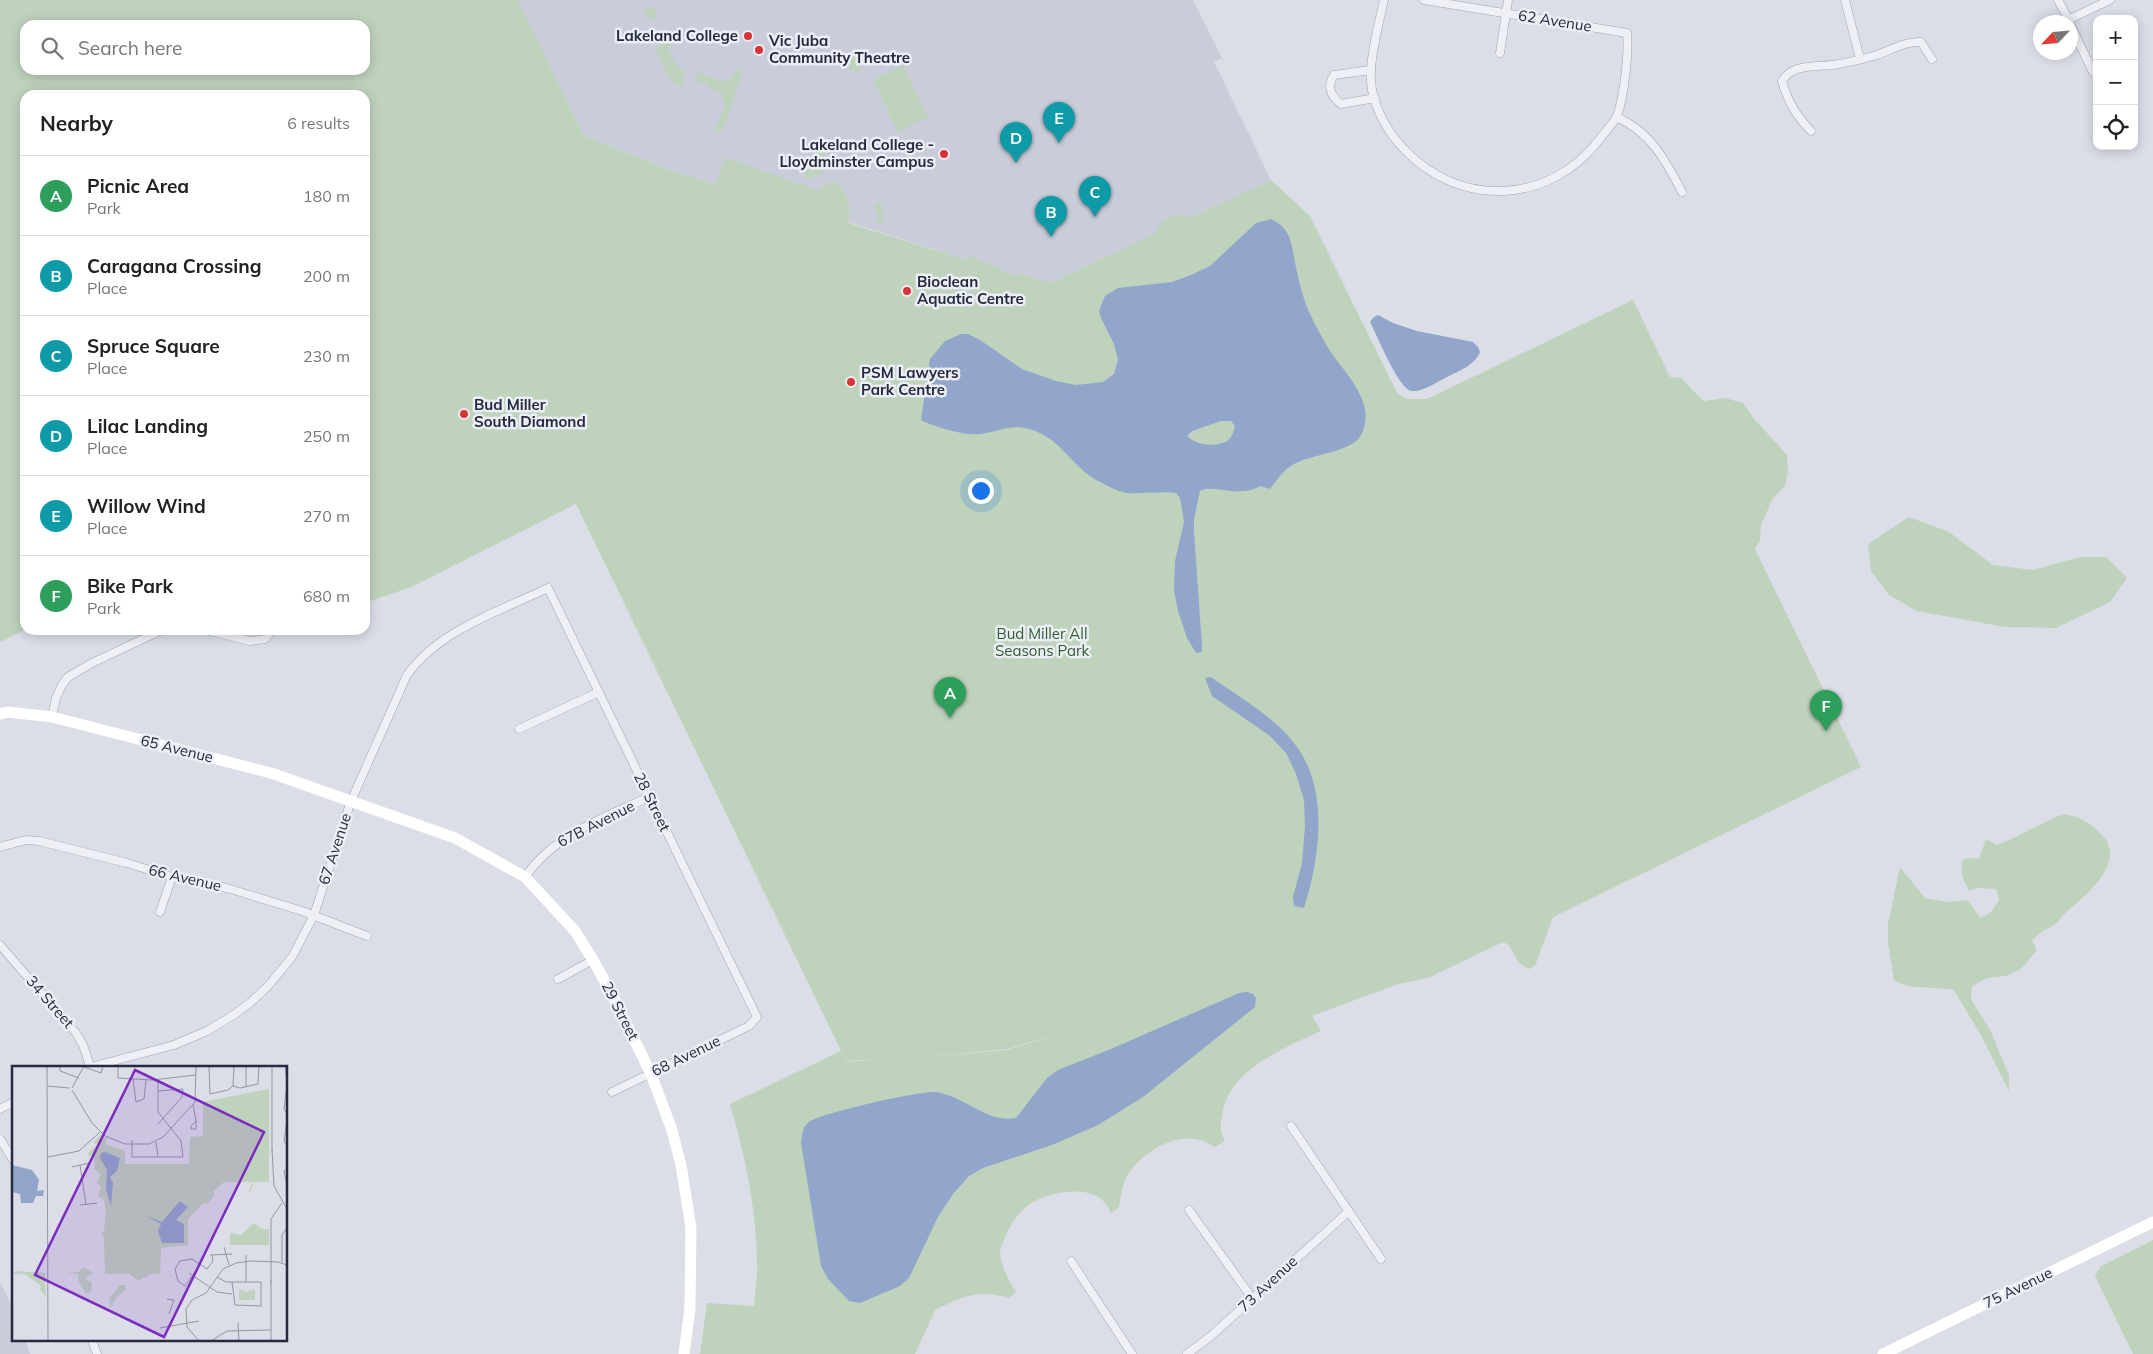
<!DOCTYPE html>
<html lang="en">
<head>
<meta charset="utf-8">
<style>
  :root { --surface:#fff; --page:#f6f6f6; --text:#222; --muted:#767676; --line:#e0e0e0; --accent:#da3335 }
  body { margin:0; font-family:Mulish,sans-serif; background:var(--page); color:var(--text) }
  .controls { position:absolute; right:15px; top:15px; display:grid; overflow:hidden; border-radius:10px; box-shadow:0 2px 12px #0003 }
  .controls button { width:45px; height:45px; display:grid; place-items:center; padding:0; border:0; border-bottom:1px solid var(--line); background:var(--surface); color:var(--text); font:25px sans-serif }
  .compass { position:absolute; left:2033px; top:15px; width:45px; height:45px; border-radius:50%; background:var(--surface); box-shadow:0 2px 12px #0003; rotate:244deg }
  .you { position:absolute; left:980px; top:490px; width:18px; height:18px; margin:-12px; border:4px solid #fff; border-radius:50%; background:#1a73e8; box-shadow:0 0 0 8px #1a73e833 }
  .badge { display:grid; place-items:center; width:32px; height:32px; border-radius:50%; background:var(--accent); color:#fff; font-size:16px; font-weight:700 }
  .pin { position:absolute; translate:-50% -41px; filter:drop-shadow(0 1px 2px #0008) }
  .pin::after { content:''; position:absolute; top:26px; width:18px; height:15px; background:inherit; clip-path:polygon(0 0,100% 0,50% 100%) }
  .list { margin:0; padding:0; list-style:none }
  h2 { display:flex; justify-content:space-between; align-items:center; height:65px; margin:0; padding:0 20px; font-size:21px }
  h2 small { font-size:16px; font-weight:400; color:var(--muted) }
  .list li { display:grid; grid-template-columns:32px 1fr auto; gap:15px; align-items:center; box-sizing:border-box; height:80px; padding:0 20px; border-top:1px solid var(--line) }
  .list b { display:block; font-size:19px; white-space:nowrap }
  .list p { margin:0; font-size:16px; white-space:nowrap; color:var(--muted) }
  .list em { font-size:16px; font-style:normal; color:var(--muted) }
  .icon { flex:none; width:28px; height:28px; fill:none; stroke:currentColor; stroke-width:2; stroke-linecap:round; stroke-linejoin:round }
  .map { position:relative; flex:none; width:2153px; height:1354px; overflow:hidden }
  .search { position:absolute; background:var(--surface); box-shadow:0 2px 12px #0003; left:20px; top:20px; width:350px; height:55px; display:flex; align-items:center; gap:12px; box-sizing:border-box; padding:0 18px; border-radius:15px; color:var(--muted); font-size:19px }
  .panel { position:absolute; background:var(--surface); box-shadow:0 2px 12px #0003; left:20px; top:90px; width:350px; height:545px; border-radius:15px }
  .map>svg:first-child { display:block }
  .built { fill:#c9cdda }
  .green { fill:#bed2bc; fill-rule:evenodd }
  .water { fill:#92a6cb; fill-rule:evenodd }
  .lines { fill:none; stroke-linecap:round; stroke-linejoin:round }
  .street-casing { stroke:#a0a4b1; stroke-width:9 }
  .street { stroke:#eef0f5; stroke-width:8 }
  .secondary { stroke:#fff; stroke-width:11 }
  .poi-dot { fill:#da3335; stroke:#ebeef5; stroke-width:2 }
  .labels { text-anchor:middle; stroke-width:5; stroke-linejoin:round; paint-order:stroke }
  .street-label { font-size:15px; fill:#242a3f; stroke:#ebeef5 }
  .poi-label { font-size:15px; font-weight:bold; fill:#242a3f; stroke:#ebeef5; text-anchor:start }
  .park-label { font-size:15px; fill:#325c30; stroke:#ebeef5 }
  .inset-road { fill:none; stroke:#9296a4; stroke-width:1 }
  .view { fill:#7b2cbf; fill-opacity:0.15; stroke:#7b2cbf; stroke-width:2.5 }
  .inset-edge { fill:none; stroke:#242a3f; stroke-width:2.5 }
</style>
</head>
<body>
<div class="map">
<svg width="2153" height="1354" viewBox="0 0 2153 1354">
  <rect width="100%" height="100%" fill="#dbdee7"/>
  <!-- built -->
  <g class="built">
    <polygon points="518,0 1193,0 1222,58 1214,62 1271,180 1046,285 864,227 675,172 584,136"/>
    <polygon points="0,1282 14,1310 14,1340 25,1340 30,1354 0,1354"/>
  </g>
  <!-- green -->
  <g class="green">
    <path d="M0 0H518L584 136 675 172 716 184 725 158 818 190 824 184 836 182C848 196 852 205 848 223L967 260 970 256 1017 276 1019 273 1043 282 1047 280 1050 283 1144 239 1145 237 1157 233C1159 215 1178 213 1192 217L1271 180 1310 216 1397 393 1407 399H1427L1633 300 1670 377 1682 378 1692 390 1704 401 1725 398 1743 403 1756 421 1787 455 1788 471 1785 486 1773 498 1761 525 1760 541 1755 549 1861 767 1553 917 1535 966 1529 969 1519 963 1509 945 1503 942 1428 978 1398 984 1312 1016 1321 1031C1284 1048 1228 1070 1222 1115 1220 1126 1220 1132 1225 1141L1215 1147C1210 1145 1205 1141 1200 1140 1173 1133 1141 1153 1127 1176 1122 1185 1121 1197 1119 1207L1111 1213C1109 1209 1106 1203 1102 1200 1085 1184 1042 1193 1026 1207 1018 1214 1010 1225 1006 1235 1004 1241 1000 1247 1000 1253 1001 1267 1009 1281 1016 1292L1009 1298C978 1289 963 1296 935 1310L915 1354H700L707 1303 754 1306C755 1291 758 1275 757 1260 756 1207 745 1155 730 1104L841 1051 846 1062 888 1059 846 1061 576 504 411 587 365 603V95H25V630L0 642ZM25 25H365V70H25ZM1067 1031 1007 1050 914 1058 1007 1049Z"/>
    <circle cx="651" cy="13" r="6"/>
    <polygon points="667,38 670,39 672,45 668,50 678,68 687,72 682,79 684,82 682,86 670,81 655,49"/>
    <polygon points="854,58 860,62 862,66 857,74 855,70 850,70 849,68 851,60"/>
    <polygon points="903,65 928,117 898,132 873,80"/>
    <polygon points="737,70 740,70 742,73 723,129 716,133 715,130 725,105 718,90 711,89 707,83 697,82 695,75 697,72 723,82 733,77"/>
    <polygon points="816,146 824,150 827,162 824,172 810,179 806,178 804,174 805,171 816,168 817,163 813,147"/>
    <path d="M879 202 882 203 881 210 883 214 881 219 883 223 880 225C876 220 879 214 873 207Z"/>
    <polygon points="1909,517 1949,532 1993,565 2033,570 2080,557 2106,557 2127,578 2110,602 2056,628 2005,627 1917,611 1889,595 1871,571 1868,544"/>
    <path d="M2064 814C2081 817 2091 823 2103 836 2127 864 2083 898 2064 914 2061 916 2060 920 2057 923 2054 926 2048 928 2044 930 2039 933 2036 937 2032 941L2037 950 2021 969 2006 976 1987 978 1972 986 1971 999 1990 1030 2009 1075V1091L1982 1037 1954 990C1933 986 1913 991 1894 980L1888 943V924L1900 867 1925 898 1948 902 1968 900 1980 918 1991 912 1999 900 1996 889 1976 888 1969 891 1962 876V861L1968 858 1979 859 1986 839 1997 845C2020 836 2040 823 2064 814Z"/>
    <polygon points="2153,1240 2153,1354 2133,1354 2095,1276 2101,1266"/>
  </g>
  <!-- water -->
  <g class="water">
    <path d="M1271 219C1277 222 1282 225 1286 231 1292 240 1293 252 1295 263 1299 281 1303 301 1312 318 1318 330 1324 342 1332 354 1348 376 1377 405 1361 435 1352 452 1312 454 1294 464 1284 469 1277 480 1270 489L1260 486C1240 499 1211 483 1200 491L1194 519V532L1202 646V652L1196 653 1187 638 1178 611 1174 590 1175 561 1184 522 1180 498 1176 493C1160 491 1143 494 1127 493 1118 492 1106 485 1098 481 1070 466 1060 435 1025 428 1008 425 997 432 980 434 966 436 934 427 921 420L930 359 945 341 961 334H968L980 340 1022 369 1056 381 1076 385 1103 382 1114 374 1118 360 1114 344 1101 318 1099 311 1105 296 1118 288 1172 282 1191 275 1210 266 1256 223ZM1221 421H1231L1235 426C1234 431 1231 440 1225 442 1213 447 1196 445 1187 436L1192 431Z"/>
    <path d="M1378 315 1393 323 1417 331 1473 342 1478 347 1480 352C1475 365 1459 371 1447 377 1437 382 1423 392 1412 391 1399 390 1377 335 1370 322L1374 317Z"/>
    <path d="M1211 677C1239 697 1273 716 1294 743 1330 788 1320 857 1304 908L1294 906 1293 897 1302 863 1305 826 1304 800 1296 774 1286 753 1270 736 1212 696 1205 678Z"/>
    <path d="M1247 992 1253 994 1256 998 1255 1007 1143 1097 1098 1125 1052 1145 983 1168 969 1176 953 1194 938 1217 909 1278 900 1286 860 1303 849 1301 828 1279 821 1266 801 1143C802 1134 802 1128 809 1122 820 1113 919 1091 935 1092 964 1095 987 1124 1016 1118L1047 1078 1058 1070 1111 1049 1239 993Z"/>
  </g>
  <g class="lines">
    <!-- street casing -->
    <g class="street-casing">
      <g id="street">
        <path d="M1384 0C1379 22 1369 61 1371 82 1373 106 1387 132 1404 149 1459 208 1549 205 1599 140 1604 133 1613 124 1617 116 1624 97 1629 53 1627 33L1424 0"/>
        <polyline points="1845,0 1860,59"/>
        <polyline points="2058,0 2070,22"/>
        <polyline points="2068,20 2110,0"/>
        <polyline points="2070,24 2093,72"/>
        <polyline points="1500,53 1508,0"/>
        <path d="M1371 70 1334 75C1326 87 1331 96 1341 104L1375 98"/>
        <path d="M1616 117C1650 131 1666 161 1682 192"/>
        <path d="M1811 131C1797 117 1787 100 1782 81 1793 62 1820 68 1839 64 1851 62 1864 59 1877 55 1891 50 1906 41 1921 42L1932 59"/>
        <polyline points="206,630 250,641 265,639 272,630"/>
        <polyline points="52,717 56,698 62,685 68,677 92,663 162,630"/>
        <polyline points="519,729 599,692"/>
        <polyline points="0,847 26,840 39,841 127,863 172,877 227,888 302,911 367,936"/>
        <path d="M525 877C555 834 603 818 649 797"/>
        <polyline points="160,912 172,877"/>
        <polyline points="0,945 76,1033 83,1045 90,1066"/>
        <polyline points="558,979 593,960"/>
        <path d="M87 1068 174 1045 207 1031 235 1014 251 1002 268 986 292 957 314 915 351 801 407 675C439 630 500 611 548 588L757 1017 749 1026 612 1092"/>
        <polyline points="0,1109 14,1102"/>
        <polyline points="1291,1126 1381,1259"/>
        <polyline points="0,1139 14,1161"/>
        <polyline points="1189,1210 1252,1298"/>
        <polyline points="1071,1261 1132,1354"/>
        <polyline points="92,1340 97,1354"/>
        <polyline points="1187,1354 1211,1336 1348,1212"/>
      </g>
    </g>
    <!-- street -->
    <use href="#street" class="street"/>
    <!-- secondary -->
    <g class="secondary">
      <polyline points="0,714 8,712 52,717 271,773 455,838 525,877 575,931 593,960 613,996 651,1074 672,1130 681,1165 691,1228 690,1308 684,1354"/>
      <polyline points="1883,1354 2153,1222"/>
    </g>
  </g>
  <!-- markers -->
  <g class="poi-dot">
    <circle cx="748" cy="36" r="5"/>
    <circle cx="759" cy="50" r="5"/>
    <circle cx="944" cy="154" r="5"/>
    <circle cx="907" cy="291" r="5"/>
    <circle cx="851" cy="382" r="5"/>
    <circle cx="464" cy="414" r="5"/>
  </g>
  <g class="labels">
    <!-- street labels -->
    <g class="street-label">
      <text transform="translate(1555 21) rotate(9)" y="5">62 Avenue</text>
      <text transform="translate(177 749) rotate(14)" y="5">65 Avenue</text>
      <text transform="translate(652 802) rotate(64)" y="5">28 Street</text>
      <text transform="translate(596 824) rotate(-27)" y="5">67B Avenue</text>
      <text transform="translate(335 849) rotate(-72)" y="5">67 Avenue</text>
      <text transform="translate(185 878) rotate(13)" y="5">66 Avenue</text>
      <text transform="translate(50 1002) rotate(49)" y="5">34 Street</text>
      <text transform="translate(620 1011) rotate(63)" y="5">29 Street</text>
      <text transform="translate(686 1056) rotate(-26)" y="5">68 Avenue</text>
      <text transform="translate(1268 1284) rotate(-43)" y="5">73 Avenue</text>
      <text transform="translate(2018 1288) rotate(-26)" y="5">75 Avenue</text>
    </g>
    <!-- poi labels -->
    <g class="poi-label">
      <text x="738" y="41" text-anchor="end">Lakeland College</text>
      <text x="769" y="46">Vic Juba<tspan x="769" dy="17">Community Theatre</tspan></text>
      <text x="934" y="150" text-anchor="end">Lakeland College -<tspan x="934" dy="17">Lloydminster Campus</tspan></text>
      <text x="917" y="287">Bioclean<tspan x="917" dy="17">Aquatic Centre</tspan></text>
      <text x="861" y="378">PSM Lawyers<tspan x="861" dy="17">Park Centre</tspan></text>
      <text x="474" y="410">Bud Miller<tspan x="474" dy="17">South Diamond</tspan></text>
    </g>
    <!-- park labels -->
    <g class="park-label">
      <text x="1042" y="639">Bud Miller All<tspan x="1042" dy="17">Seasons Park</tspan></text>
    </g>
  </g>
  <!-- overview -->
  <g transform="translate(12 1066)">
    <rect width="275" height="275" fill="#dbdee7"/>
    <path d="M257 23V116H242L240 122 235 129 241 116H212L201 126 203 128 196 138 191 137 176 153V179L149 182 148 208H139L126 215 118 208H93L92 172 89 167 92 166 94 145 92 134 86 130 89 122 85 116 89 108 82 103 83 93 75 88 85 79 82 76 88 69 95 73 93 78 113 85V98H177L178 71 191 70V36ZM242 157 250 163H257V179H218V167L229 169ZM71 201 81 207 73 212 80 217 79 225 74 228 66 214V208L55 207 67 206ZM5 205 33 207 34 230 28 224 29 220 21 214 12 208H0ZM108 219H113L114 224 106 230 98 242 97 233ZM227 223 234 226 243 223V234H227Z" fill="#bed2bc"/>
    <path d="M93 86 108 92 105 105 98 111 101 117 99 140 94 124 95 104 88 92 89 87ZM0 99 20 104 27 114 25 125 32 124 31 130H24L21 137H9L8 128 0 126ZM168 135 176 141 164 154 172 158V177H150L146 165 149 158 134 150 150 156Z" fill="#92a6cb"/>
    <path class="inset-road" d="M35 0 36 275M48 0V5L67 12M106 0V12L140 14 184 9M197 0 198 28 216 24 221 20M273 0 275 16M72 1 89 7 91 0M121 13 124 36 132 33 134 14M275 19 272 43 275 48M35 20 57 22M221 20 228 22 246 18 247 0M221 20 222 0M234 21V0M60 22 72 0M60 24 80 57 93 70 113 78H137L151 71 183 36 184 0M181 38 184 55M275 54 272 76 275 78M184 55V63H179V60ZM146 58 170 31 171 23 146 25M120 74V91H171L169 75 146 46V13M144 76 146 91M260 84 262 120 275 143M260 86V0M36 91 67 85 88 66M68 99 74 139M60 101 77 97M275 104 272 105 275 120M68 139 85 137M212 181 217 199M198 189 220 188M234 189V216M270 196V169L275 162M177 207 205 226 220 228M205 211 214 216H249V240L223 239 220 216M259 214V275M166 215 163 203 168 195 180 193 195 203 201 195 200 189M166 215 173 220 188 199M259 217V153L270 137M155 233 162 234 157 248M226 257 227 275M148 262 187 255M187 275 175 261 174 243 180 234 194 227 211 203 224 197 239 195 266 196 275 199M199 275 215 265 259 264"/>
    <path class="view" d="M123 4 252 66 152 271 23 209Z"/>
    <rect width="275" height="275" class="inset-edge"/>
  </g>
</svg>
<div class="controls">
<button>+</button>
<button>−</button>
<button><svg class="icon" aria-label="locate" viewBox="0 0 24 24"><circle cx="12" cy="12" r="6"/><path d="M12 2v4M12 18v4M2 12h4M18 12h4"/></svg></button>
</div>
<svg class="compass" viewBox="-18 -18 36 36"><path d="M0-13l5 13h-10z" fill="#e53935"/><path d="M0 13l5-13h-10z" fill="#767676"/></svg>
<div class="you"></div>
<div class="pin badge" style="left:950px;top:718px;background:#2e9e5b">A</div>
<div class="pin badge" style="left:1051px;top:237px;background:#0f9aa8">B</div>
<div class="pin badge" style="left:1095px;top:217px;background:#0f9aa8">C</div>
<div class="pin badge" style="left:1016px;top:163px;background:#0f9aa8">D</div>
<div class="pin badge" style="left:1059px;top:143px;background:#0f9aa8">E</div>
<div class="pin badge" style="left:1826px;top:731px;background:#2e9e5b">F</div>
<div class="search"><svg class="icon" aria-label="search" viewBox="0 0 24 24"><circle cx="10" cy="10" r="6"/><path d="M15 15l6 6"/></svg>Search here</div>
<section class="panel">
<h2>Nearby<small>6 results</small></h2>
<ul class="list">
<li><span class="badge" style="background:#2e9e5b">A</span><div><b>Picnic Area</b><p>Park</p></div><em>180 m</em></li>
<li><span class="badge" style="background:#0f9aa8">B</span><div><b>Caragana Crossing</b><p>Place</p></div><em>200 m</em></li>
<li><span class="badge" style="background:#0f9aa8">C</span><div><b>Spruce Square</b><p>Place</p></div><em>230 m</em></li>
<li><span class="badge" style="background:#0f9aa8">D</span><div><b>Lilac Landing</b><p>Place</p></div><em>250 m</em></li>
<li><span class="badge" style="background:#0f9aa8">E</span><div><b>Willow Wind</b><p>Place</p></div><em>270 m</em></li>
<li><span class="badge" style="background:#2e9e5b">F</span><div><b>Bike Park</b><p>Park</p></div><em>680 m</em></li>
</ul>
</section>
</div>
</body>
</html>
